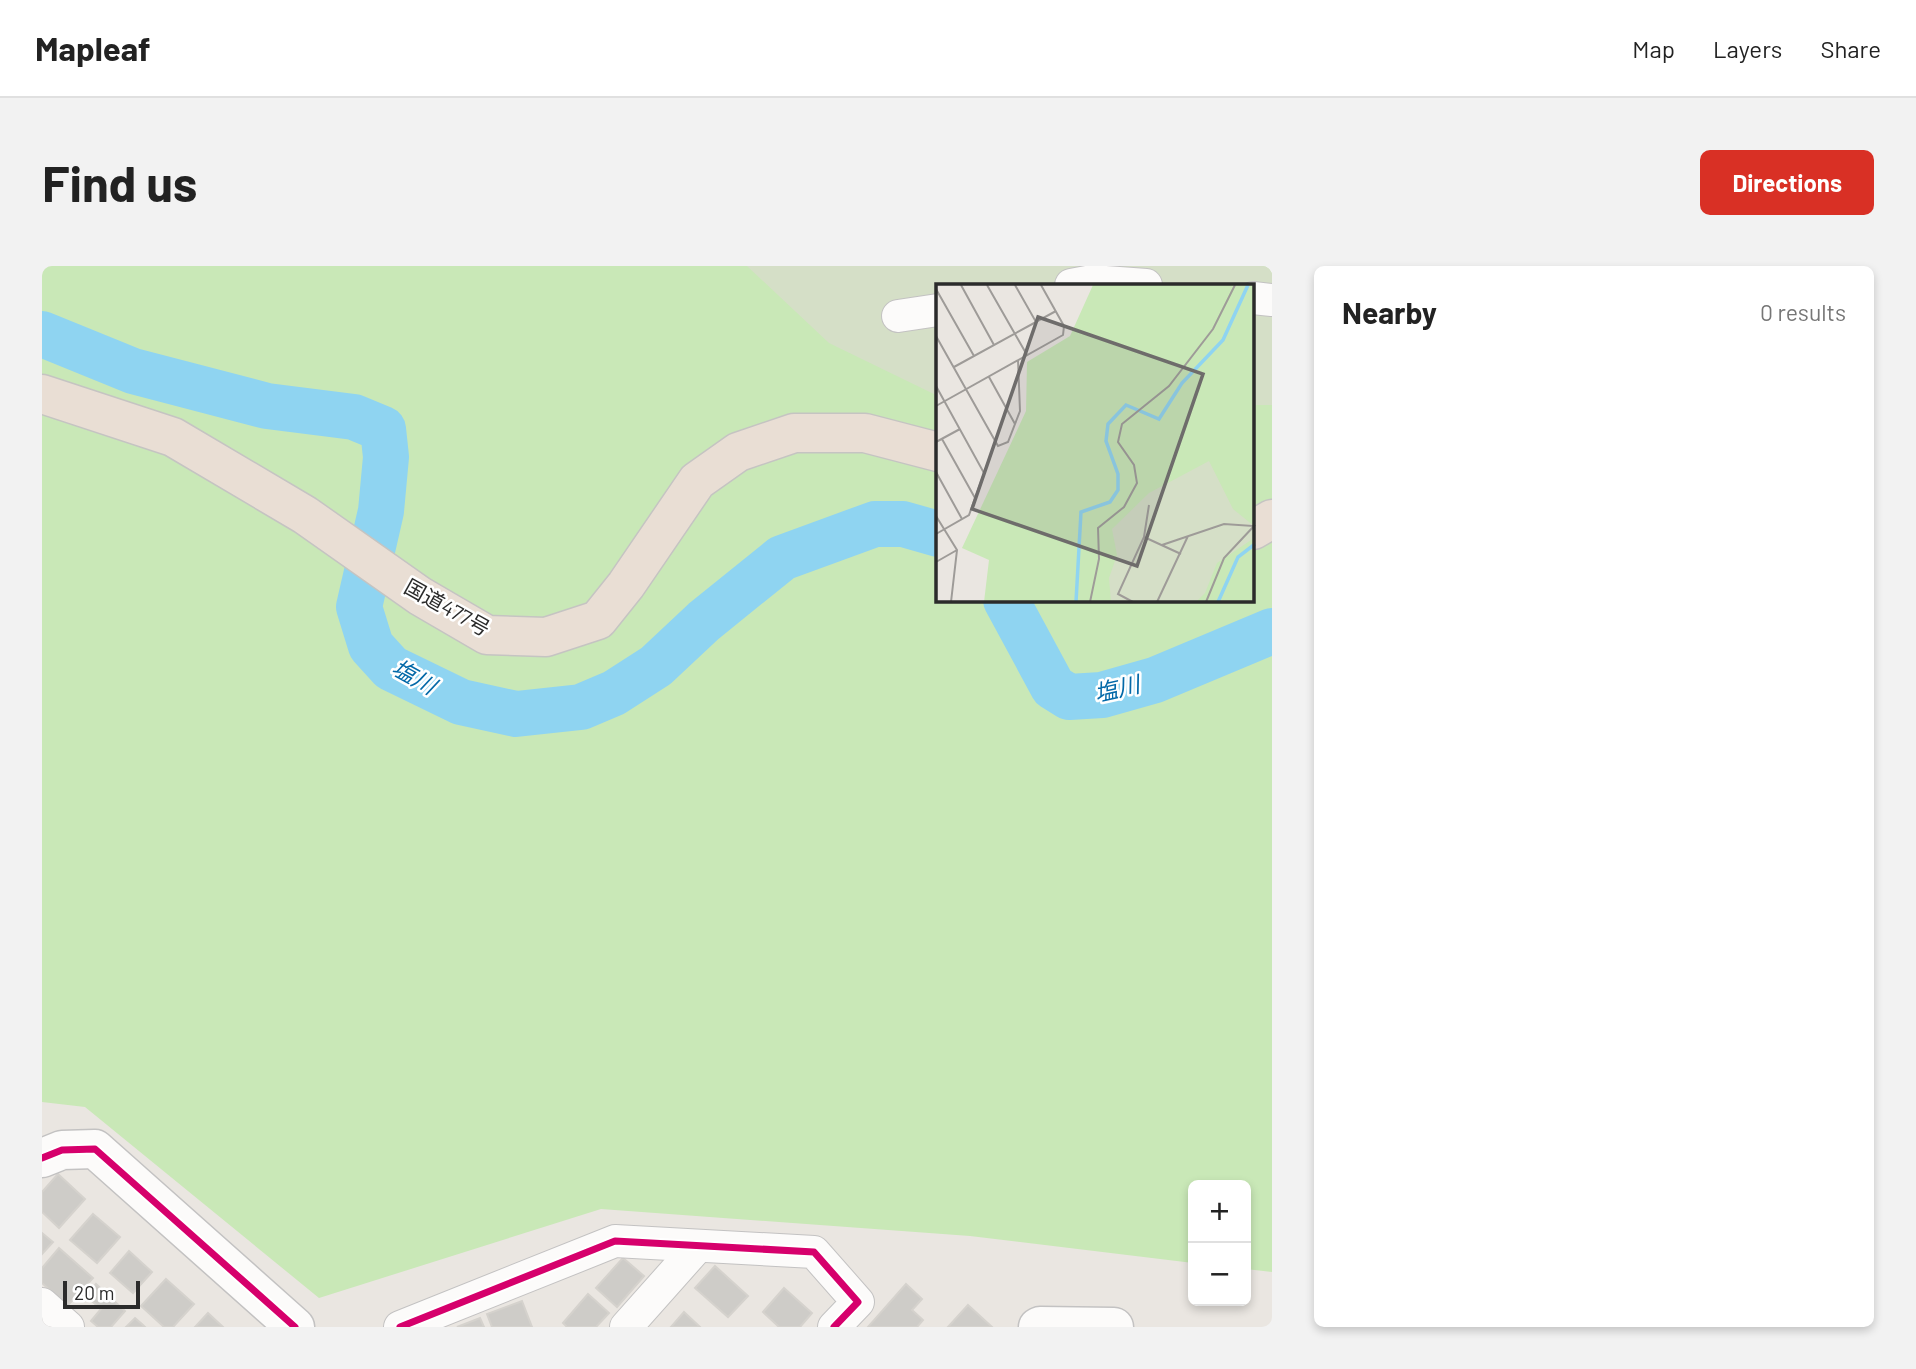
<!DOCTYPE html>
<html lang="en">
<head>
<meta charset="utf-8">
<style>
  :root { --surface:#fff; --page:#f2f2f2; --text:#222; --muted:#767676; --line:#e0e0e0; --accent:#d93025 }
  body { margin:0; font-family:Barlow,"Noto Sans JP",sans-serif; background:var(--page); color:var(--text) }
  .controls { position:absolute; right:21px; bottom:21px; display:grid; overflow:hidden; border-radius:10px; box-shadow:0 4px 10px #0003 }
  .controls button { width:63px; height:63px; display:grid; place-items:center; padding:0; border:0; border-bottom:2px solid var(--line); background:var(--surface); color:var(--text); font:35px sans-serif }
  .scale { position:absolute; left:21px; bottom:18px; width:77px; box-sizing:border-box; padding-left:7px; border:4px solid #2b2b2b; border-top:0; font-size:19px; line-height:24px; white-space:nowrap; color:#2b2b2b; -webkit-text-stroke:5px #fff; paint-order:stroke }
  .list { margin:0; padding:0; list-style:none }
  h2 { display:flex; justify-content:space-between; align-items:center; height:91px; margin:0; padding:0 28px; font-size:30px }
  h2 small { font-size:23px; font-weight:400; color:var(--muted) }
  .map { position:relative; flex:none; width:1230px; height:1061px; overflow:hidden; border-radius:10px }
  header { display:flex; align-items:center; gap:42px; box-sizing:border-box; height:98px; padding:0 35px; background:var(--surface); border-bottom:2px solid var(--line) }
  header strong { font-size:33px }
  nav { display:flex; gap:38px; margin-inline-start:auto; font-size:24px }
  .intro { display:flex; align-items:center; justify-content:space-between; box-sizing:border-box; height:168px; padding:0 42px }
  h1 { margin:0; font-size:49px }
  .button { padding:18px 32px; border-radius:10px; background:var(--accent); color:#fff; font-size:24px; font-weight:700 }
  main { display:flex; gap:42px; padding:0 42px }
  aside { flex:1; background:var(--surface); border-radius:10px; box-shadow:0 4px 10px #0003 }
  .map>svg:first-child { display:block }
  .green { fill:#c9e8b7; fill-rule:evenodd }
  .cemetery { fill:#d5dfc7 }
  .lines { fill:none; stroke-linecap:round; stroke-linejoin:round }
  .river { stroke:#8fd4f1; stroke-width:46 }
  .building { fill:#ceccc8; stroke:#d5d2cd; stroke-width:2 }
  .street-casing { stroke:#c3c2c2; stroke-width:34 }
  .secondary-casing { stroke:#c3c2c2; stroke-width:41 }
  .highway-casing { stroke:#c5c4c2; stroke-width:41 }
  .street { stroke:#fcfbfa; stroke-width:32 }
  .secondary { stroke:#fcfbfa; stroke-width:38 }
  .highway { stroke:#e9ded4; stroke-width:38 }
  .cycleway-casing { stroke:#fff; stroke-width:11 }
  .cycleway { stroke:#d6006c; stroke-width:7 }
  .labels { text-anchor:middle; stroke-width:5; stroke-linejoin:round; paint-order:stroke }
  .street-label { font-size:21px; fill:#2b2b2b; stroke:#fff }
  .water-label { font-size:23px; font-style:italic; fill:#0369a8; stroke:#fff }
  .inset-river { fill:none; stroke:#8fd4f1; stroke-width:3.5 }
  .inset-road { fill:none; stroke:#9e9b98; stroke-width:2 }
  .view { fill:#6e6c6b; fill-opacity:0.15; stroke:#6e6c6b; stroke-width:3.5 }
  .inset-edge { fill:none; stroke:#2b2b2b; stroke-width:3.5 }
</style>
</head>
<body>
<header>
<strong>Mapleaf</strong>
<nav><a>Map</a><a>Layers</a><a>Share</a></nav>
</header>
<div class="intro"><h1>Find us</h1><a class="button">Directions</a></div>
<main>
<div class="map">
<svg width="1230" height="1061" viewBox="0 0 1230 1061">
  <rect width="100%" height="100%" fill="#eae6e1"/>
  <!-- green -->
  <path class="green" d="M0 0H1230V1006L1204 1003V919H1151V997L928 970 559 943 277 1032 43 841 0 836ZM896 19H1211V334H896Z"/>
  <!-- cemetery -->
  <polygon class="cemetery" points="705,0 1230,0 1230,139 1211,139 1211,19 896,19 896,130 787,77"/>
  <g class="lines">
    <!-- river -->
    <g class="river">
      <polyline points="0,68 91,105 225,140 312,151 341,163 344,191 339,245 317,341 329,380 349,402 419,436 474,448 539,441 572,427 614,400 662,355 740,292 833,258 861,258 896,268"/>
      <polyline points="964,334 1011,421 1027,431 1060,429 1113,414 1230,365"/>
    </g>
  </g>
  <!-- building -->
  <g class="building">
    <polygon points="16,908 43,933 17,962 0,946 0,926"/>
    <polygon points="51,948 78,971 55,997 28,974"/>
    <polygon points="0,967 11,976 0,988"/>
    <polygon points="17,982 51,1012 25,1040 0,1017 0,1002"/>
    <polygon points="87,985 110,1006 91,1027 68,1007"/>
    <polygon points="581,992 602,1010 575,1041 554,1022"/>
    <polygon points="673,1000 706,1030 686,1051 653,1022"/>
    <polygon points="124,1013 152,1038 131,1061 122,1061 99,1040"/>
    <polygon points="54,1018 83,1045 69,1061 56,1061 49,1055 59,1043 44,1030"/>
    <polygon points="864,1018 880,1033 870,1044 881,1054 875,1061 826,1061"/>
    <polygon points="742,1022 770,1047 758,1061 737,1061 721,1046"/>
    <polygon points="546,1028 567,1047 554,1061 525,1061 521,1057"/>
    <polygon points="480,1035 490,1061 450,1061 445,1048"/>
    <polygon points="926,1039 950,1061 906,1061"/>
    <polygon points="642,1046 658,1061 629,1061"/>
    <polygon points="166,1047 181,1061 153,1061"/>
    <polygon points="93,1052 101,1059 103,1061 84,1061"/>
    <polygon points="438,1052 442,1061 415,1061"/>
  </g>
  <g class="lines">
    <!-- street casing -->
    <g class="street-casing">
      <g id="street">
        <polyline points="1029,19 1050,15 1104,19"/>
        <polyline points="1211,32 1230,34"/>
        <polyline points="856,50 896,44"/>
        <polyline points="0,1038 26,1061"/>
        <polyline points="358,1061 573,975 772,986 816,1036 792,1061"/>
        <polyline points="584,1061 656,980"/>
      </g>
    </g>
    <!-- secondary casing -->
    <g class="secondary-casing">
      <g id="secondary">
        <polyline points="0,892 20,884 53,883 253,1061"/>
        <polyline points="996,1061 998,1060 1072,1061"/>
      </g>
    </g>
    <!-- highway casing -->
    <g class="highway-casing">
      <g id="highway">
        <polyline points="0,128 131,171 263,249 378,330 445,369 504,371 556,354 584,319 655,215 696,186 752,167 823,167 896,186"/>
        <polyline points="1211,264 1230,253"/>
      </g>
    </g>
    <!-- street -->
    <use href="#street" class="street"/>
    <!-- secondary -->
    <use href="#secondary" class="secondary"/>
    <!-- highway -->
    <use href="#highway" class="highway"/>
    <!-- cycleway casing -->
    <g class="cycleway-casing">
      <g id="cycleway">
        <polyline points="0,892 20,884 53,883 253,1061"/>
        <polyline points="358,1061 573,975 772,986 816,1036 792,1061"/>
      </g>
    </g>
    <!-- cycleway -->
    <use href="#cycleway" class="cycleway"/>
  </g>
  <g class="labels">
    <!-- street labels -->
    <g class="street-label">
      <text transform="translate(405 342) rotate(29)" y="7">国道477号</text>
    </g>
    <!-- water labels -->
    <g class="water-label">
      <text transform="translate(372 411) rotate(29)" y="8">塩川</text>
      <text transform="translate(1075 423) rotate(-13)" y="8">塩川</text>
    </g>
  </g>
  <!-- overview -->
  <g transform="translate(894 18)">
    <rect width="318" height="318" fill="#eae6e1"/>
    <path d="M157 1H318V318H48L53 276 26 264 90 127 91 78 134 52Z" fill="#c9e8b7"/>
    <path d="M273 177 297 225 318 242V254L281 279 269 309 260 318H175L173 294 181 271 176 245 213 209Z" fill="#d5dfc7"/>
    <path class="inset-river" d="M140 318 145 228 174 218 182 206V190L170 157 172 140 190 121 223 135 246 99 287 56 312 1M282 318 302 273 319 260"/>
    <path class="inset-road" d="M25 1 58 61M51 1 91 71M79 1 100 38 120 27M0 5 38 72M0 52 62 162 72 158 84 127 82 76M18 83 100 38M53 93 79 140M0 102 48 189 33 231 0 250M0 122 127 51 128 42 105 1M6 155 39 214M0 158 24 145M0 188 26 235M0 232 21 266 15 318M208 253 245 270M226 261 288 240 318 242 288 274 270 318M0 278 21 266M154 318 163 275 162 244 188 223 201 199 198 181 182 158 186 140 233 102 277 45 299 1M197 318 182 310 208 253 213 221M221 318 252 252"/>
    <path class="view" d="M102 33 267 90 201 282 36 225Z"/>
    <rect width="318" height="318" class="inset-edge"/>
  </g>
</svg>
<div class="controls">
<button>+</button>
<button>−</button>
</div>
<div class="scale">20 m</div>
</div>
<aside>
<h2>Nearby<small>0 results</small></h2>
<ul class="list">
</ul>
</aside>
</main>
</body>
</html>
